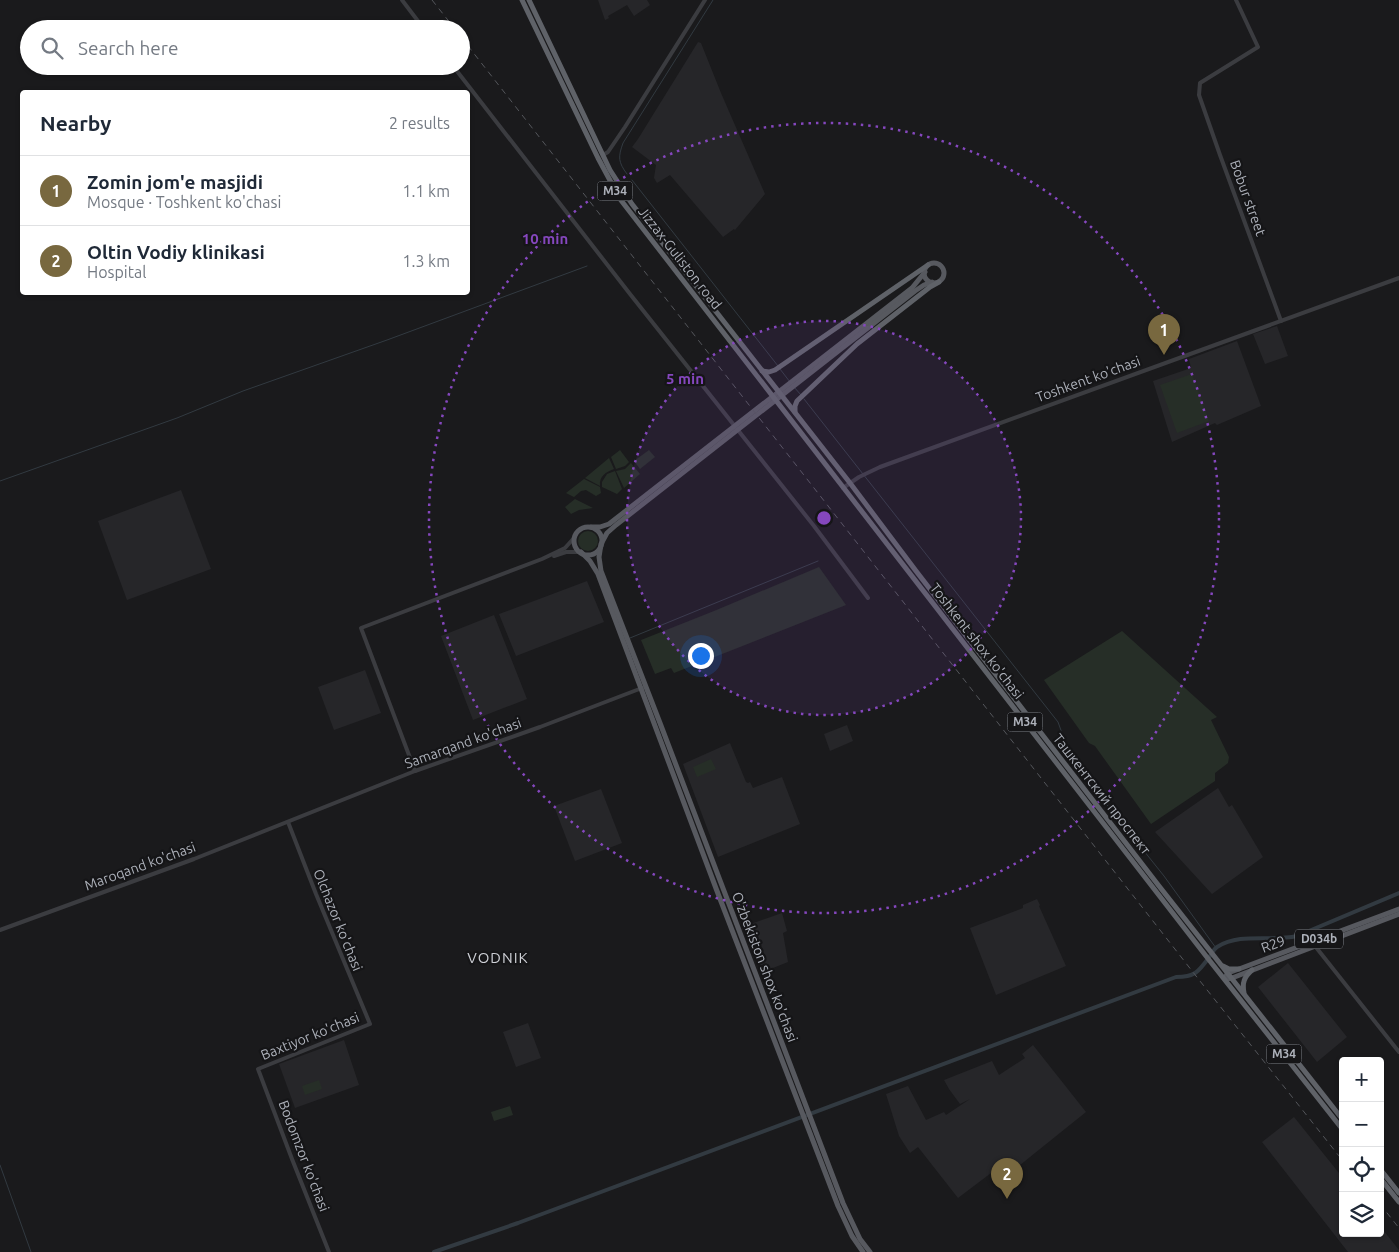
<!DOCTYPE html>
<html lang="en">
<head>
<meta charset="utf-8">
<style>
  :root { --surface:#fff; --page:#f2f2f3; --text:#1f2937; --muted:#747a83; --line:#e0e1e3; --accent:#78683f }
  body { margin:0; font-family:Ubuntu,sans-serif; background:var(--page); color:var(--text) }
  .controls { position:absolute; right:15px; bottom:15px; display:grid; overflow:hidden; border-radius:5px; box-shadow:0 1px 4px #0004 }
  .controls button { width:45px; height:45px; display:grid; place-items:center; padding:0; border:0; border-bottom:1px solid var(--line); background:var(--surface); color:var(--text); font:25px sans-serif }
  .you { position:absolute; left:700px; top:655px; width:18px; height:18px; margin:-12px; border:4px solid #fff; border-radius:50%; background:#1a73e8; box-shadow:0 0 0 8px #1a73e833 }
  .badge { display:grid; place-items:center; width:32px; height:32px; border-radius:50%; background:var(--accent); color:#fff; font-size:16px; font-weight:700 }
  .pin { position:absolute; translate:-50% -41px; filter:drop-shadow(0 1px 2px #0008) }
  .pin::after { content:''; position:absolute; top:26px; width:18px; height:15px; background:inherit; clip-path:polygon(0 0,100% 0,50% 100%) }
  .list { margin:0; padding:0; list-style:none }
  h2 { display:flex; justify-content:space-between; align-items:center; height:65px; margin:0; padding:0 20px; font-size:21px }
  h2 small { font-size:16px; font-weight:400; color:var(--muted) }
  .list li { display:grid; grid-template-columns:32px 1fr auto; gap:15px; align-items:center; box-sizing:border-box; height:70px; padding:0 20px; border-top:1px solid var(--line) }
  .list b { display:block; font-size:19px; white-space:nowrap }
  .list p { margin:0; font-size:16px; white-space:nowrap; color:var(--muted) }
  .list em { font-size:16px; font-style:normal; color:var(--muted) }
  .icon { flex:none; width:28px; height:28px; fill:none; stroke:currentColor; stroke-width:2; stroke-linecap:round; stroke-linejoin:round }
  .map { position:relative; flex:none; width:1399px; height:1252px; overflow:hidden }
  .search { position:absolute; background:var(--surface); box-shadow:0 1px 4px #0004; left:20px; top:20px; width:450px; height:55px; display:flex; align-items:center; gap:12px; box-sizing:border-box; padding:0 18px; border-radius:28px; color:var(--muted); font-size:19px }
  .panel { position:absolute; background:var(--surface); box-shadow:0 1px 4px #0004; left:20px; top:90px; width:450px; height:205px; border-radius:5px }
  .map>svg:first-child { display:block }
  .built { fill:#262629 }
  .green { fill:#262e27 }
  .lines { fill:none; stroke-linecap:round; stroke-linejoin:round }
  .stream { stroke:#323a41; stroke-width:1 }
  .canal { stroke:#323a41; stroke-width:4 }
  .tertiary { stroke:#3b3c40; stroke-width:4 }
  .primary { stroke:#57595f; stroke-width:5 }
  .trunk { stroke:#5f6268; stroke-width:5 }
  .rail { stroke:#54565b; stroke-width:1; stroke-dasharray:6 5; stroke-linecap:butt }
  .ring { fill:none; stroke:#8547be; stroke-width:2.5; stroke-dasharray:2.5 5 }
  .labels { text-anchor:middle; stroke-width:4.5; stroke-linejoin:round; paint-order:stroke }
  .shield { fill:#151517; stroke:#7f8289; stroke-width:1 }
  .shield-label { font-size:12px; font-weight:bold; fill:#adb1ba }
  .street-label { font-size:14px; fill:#adb1ba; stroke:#151517 }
  .neighbourhood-label { font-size:15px; letter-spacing:1px; fill:#ced0d6; stroke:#151517 }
  .centre { fill:#8547be; stroke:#151517; stroke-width:2.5 }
  .ring-label { font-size:15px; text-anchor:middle; font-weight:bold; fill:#8547be; stroke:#151517; stroke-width:4.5; stroke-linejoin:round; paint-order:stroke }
</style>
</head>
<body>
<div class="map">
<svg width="1399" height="1252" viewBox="0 0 1399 1252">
  <rect width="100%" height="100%" fill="#1a1a1c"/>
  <!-- built -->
  <g class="built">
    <polygon points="598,0 647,0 650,5 634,16 627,5 608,16 609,18 605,20"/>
    <polygon points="698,42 701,43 721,93 765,194 735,230 734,229 723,237 670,175 657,183 654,178 656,165 632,147 638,139"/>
    <polygon points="1277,326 1288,356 1265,364 1253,334"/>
    <polygon points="1237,341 1261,406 1217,425 1215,423 1172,442 1153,381 1191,368 1189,359"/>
    <polygon points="181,490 211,569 127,600 98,521"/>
    <polygon points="587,581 604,622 516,656 499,614"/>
    <polygon points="494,615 527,699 473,720 441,636"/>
    <polygon points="365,670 381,713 334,730 318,687"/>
    <polygon points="847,725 853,741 830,751 824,734"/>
    <polygon points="730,743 746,782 748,783 750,782 753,788 782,777 800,824 718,857 683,764"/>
    <polygon points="1218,788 1229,807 1232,805 1263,857 1212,894 1155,832"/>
    <polygon points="601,789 622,843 575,861 554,806"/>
    <polygon points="1037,899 1040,905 1039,906 1066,966 996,995 970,928 1023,908 1023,905"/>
    <polygon points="782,913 787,931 783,933 788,962 763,972 745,926"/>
    <polygon points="1288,963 1347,1037 1317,1062 1258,987"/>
    <polygon points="528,1023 541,1058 516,1067 503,1032"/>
    <polygon points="344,1040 359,1085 295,1108 279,1064"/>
    <polygon points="1033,1045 1086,1112 1010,1173 1003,1164 958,1198 918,1147 910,1153 899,1136 886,1094 908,1086 926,1120 944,1112 946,1115 970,1099 960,1104 949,1089 944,1080 992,1061 999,1075 1025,1058 1022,1054"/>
    <polygon points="1294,1117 1343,1178 1343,1233 1380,1233 1380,1226 1399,1250 1399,1252 1348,1252 1262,1142"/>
  </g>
  <!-- green -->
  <g class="green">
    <polygon points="1192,374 1209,421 1177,433 1160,385"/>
    <polygon points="620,450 629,462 625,466 616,469 611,457"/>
    <polygon points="649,450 655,457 640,469 634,461"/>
    <path d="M609 458 614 469C606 472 599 476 600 486L585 478Z"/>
    <polygon points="631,463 640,474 624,488 616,471 625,469"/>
    <polygon points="615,471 622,489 617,494 602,487 602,482 607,474"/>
    <polygon points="584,479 600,487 601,493 596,496 586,490 581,491 574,497 566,493"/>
    <polygon points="575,499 593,508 579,510 571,514 565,507"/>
    <circle cx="588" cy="541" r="10"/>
    <polygon points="819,567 846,605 674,673 671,668 655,674 641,640 714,611"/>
    <polygon points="1122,631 1217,717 1211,720 1229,757 1228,763 1215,773 1215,781 1151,824 1095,746 1089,743 1044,680"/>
    <polygon points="711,759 716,769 697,777 693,767"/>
    <polygon points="319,1080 322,1089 305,1095 302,1086"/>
    <polygon points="510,1106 513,1115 494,1121 491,1112"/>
  </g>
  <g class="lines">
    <!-- stream -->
    <g class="stream">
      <path d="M627 174C618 162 618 157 623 143L713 0"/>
      <polyline points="632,180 778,366"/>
      <polyline points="780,369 790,382"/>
      <polyline points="794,387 801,395"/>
      <polyline points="804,399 1058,722 1072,761 1164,876 1216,948"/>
      <polyline points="0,481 177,418 243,391 387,340 587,266"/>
      <polyline points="630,638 818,561"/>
      <polyline points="0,1165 31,1252"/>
    </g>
    <!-- canal -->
    <path class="canal" d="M434 1252 518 1223 1176 977C1196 977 1199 971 1210 956 1212 953 1214 949 1217 947 1241 932 1271 942 1297 936L1399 893"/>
    <!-- tertiary -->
    <g class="tertiary">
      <polyline points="402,0 424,29"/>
      <polyline points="1236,0 1258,47 1200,83 1199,95 1220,155 1281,321"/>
      <polyline points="453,66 630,294 814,526 868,598"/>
      <polyline points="603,155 608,152 625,127 705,0"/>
      <polyline points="843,488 859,477 880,467 1399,278"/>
      <polyline points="554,556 566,552 581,552"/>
      <polyline points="415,771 361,628 542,559 565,548 574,538"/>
      <polyline points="288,822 316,894 370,1024 258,1069 292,1159 329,1252"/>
      <polyline points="0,930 194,859 415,771 540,727 642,688"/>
      <polyline points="1315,946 1399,1052"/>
    </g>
    <!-- primary -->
    <g class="primary">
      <circle cx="934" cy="273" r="10"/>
      <polyline points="591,527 600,527 609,524 912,288 925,272"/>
      <circle cx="588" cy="541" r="14"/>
      <polyline points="581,552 590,561 598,574 717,891 838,1206 852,1236 863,1252"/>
      <polyline points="1226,976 1228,973 1239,969 1399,909"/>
      <polyline points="1227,979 1232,978 1399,914"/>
      <polyline points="870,1252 860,1239 843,1203 660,723 601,571 599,557 601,544 607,533 616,525 915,291 924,285 932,282"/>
    </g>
    <!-- trunk -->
    <g class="trunk">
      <polyline points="522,0 598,158 620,199 1206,956 1343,1130"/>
      <polyline points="529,0 610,170 632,204 850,483 916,571 1159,886 1343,1120"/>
      <polyline points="762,371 769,372 775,370 928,265"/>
      <polyline points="795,412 795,406 797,401 857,344 930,287 939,282"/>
      <polyline points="1223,966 1229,969 1239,969"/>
      <path d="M1244 993C1242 983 1244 977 1252 970"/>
      <polyline points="1380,1169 1399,1193"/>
      <polyline points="1380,1178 1399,1202"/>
    </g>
    <!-- rail -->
    <g class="rail">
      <polyline points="432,0 455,29"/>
      <polyline points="461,37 1196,976 1343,1161"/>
      <polyline points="1380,1204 1399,1228"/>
    </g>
  </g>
  <!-- distance rings -->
  <circle cx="824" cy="518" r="197" fill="#8547be" fill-opacity=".12"/>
  <g class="ring">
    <circle cx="824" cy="518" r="197"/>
    <circle cx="824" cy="518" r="395"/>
  </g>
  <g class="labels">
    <!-- shield labels -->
    <g class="shield">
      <rect x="597.5" y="181.5" width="35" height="19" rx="4"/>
      <rect x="1007.5" y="712.5" width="35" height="19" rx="4"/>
      <rect x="1295" y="929.5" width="48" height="19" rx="4"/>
      <rect x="1266.5" y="1044.5" width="35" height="19" rx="4"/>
    </g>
    <g class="shield-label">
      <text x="615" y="195">M34</text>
      <text x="1025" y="726">M34</text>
      <text x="1319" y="943">D034b</text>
      <text x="1284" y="1058">M34</text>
    </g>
    <!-- street labels -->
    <g class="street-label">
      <text transform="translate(1248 198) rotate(70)" y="5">Bobur street</text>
      <text transform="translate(680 258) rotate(52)" y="5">Jizzax-Guliston road</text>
      <text transform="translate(1088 379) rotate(-20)" y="5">Toshkent ko'chasi</text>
      <text transform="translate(977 641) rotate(52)" y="5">Toshkent shox ko'chasi</text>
      <text transform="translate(463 743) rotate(-20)" y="5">Samarqand ko'chasi</text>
      <text transform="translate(1102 794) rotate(52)" y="5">Ташкентский проспект</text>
      <text transform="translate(140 866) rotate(-20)" y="5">Maroqand ko'chasi</text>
      <text transform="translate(338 920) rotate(68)" y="5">Olchazor ko'chasi</text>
      <text transform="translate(1273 944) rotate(-20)" y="5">R29</text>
      <text transform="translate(765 967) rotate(69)" y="5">O'zbekiston shox ko'chasi</text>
      <text transform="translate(310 1036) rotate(-22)" y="5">Baxtiyor ko'chasi</text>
      <text transform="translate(304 1156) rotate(69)" y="5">Bodomzor ko'chasi</text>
    </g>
    <!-- neighbourhood labels -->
    <g class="neighbourhood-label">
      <text x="498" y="963">VODNIK</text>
    </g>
  </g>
  <circle cx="824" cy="518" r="8" class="centre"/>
  <g class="ring-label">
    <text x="545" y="244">10 min</text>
    <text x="685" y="384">5 min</text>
  </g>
</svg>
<div class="controls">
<button>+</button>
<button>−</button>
<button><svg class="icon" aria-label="locate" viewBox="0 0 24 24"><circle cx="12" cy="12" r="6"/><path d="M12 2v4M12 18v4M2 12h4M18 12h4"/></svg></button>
<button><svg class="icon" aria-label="layers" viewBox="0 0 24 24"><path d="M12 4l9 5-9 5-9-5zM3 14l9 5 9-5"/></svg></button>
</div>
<div class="you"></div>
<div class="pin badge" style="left:1164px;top:355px">1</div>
<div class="pin badge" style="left:1007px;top:1199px">2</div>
<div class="search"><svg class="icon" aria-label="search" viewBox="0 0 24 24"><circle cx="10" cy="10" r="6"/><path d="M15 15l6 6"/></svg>Search here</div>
<section class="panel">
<h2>Nearby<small>2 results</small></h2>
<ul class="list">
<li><span class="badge">1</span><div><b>Zomin jom'e masjidi</b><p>Mosque · Toshkent ko'chasi</p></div><em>1.1 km</em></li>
<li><span class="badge">2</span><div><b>Oltin Vodiy klinikasi</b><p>Hospital</p></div><em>1.3 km</em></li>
</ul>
</section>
</div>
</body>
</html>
